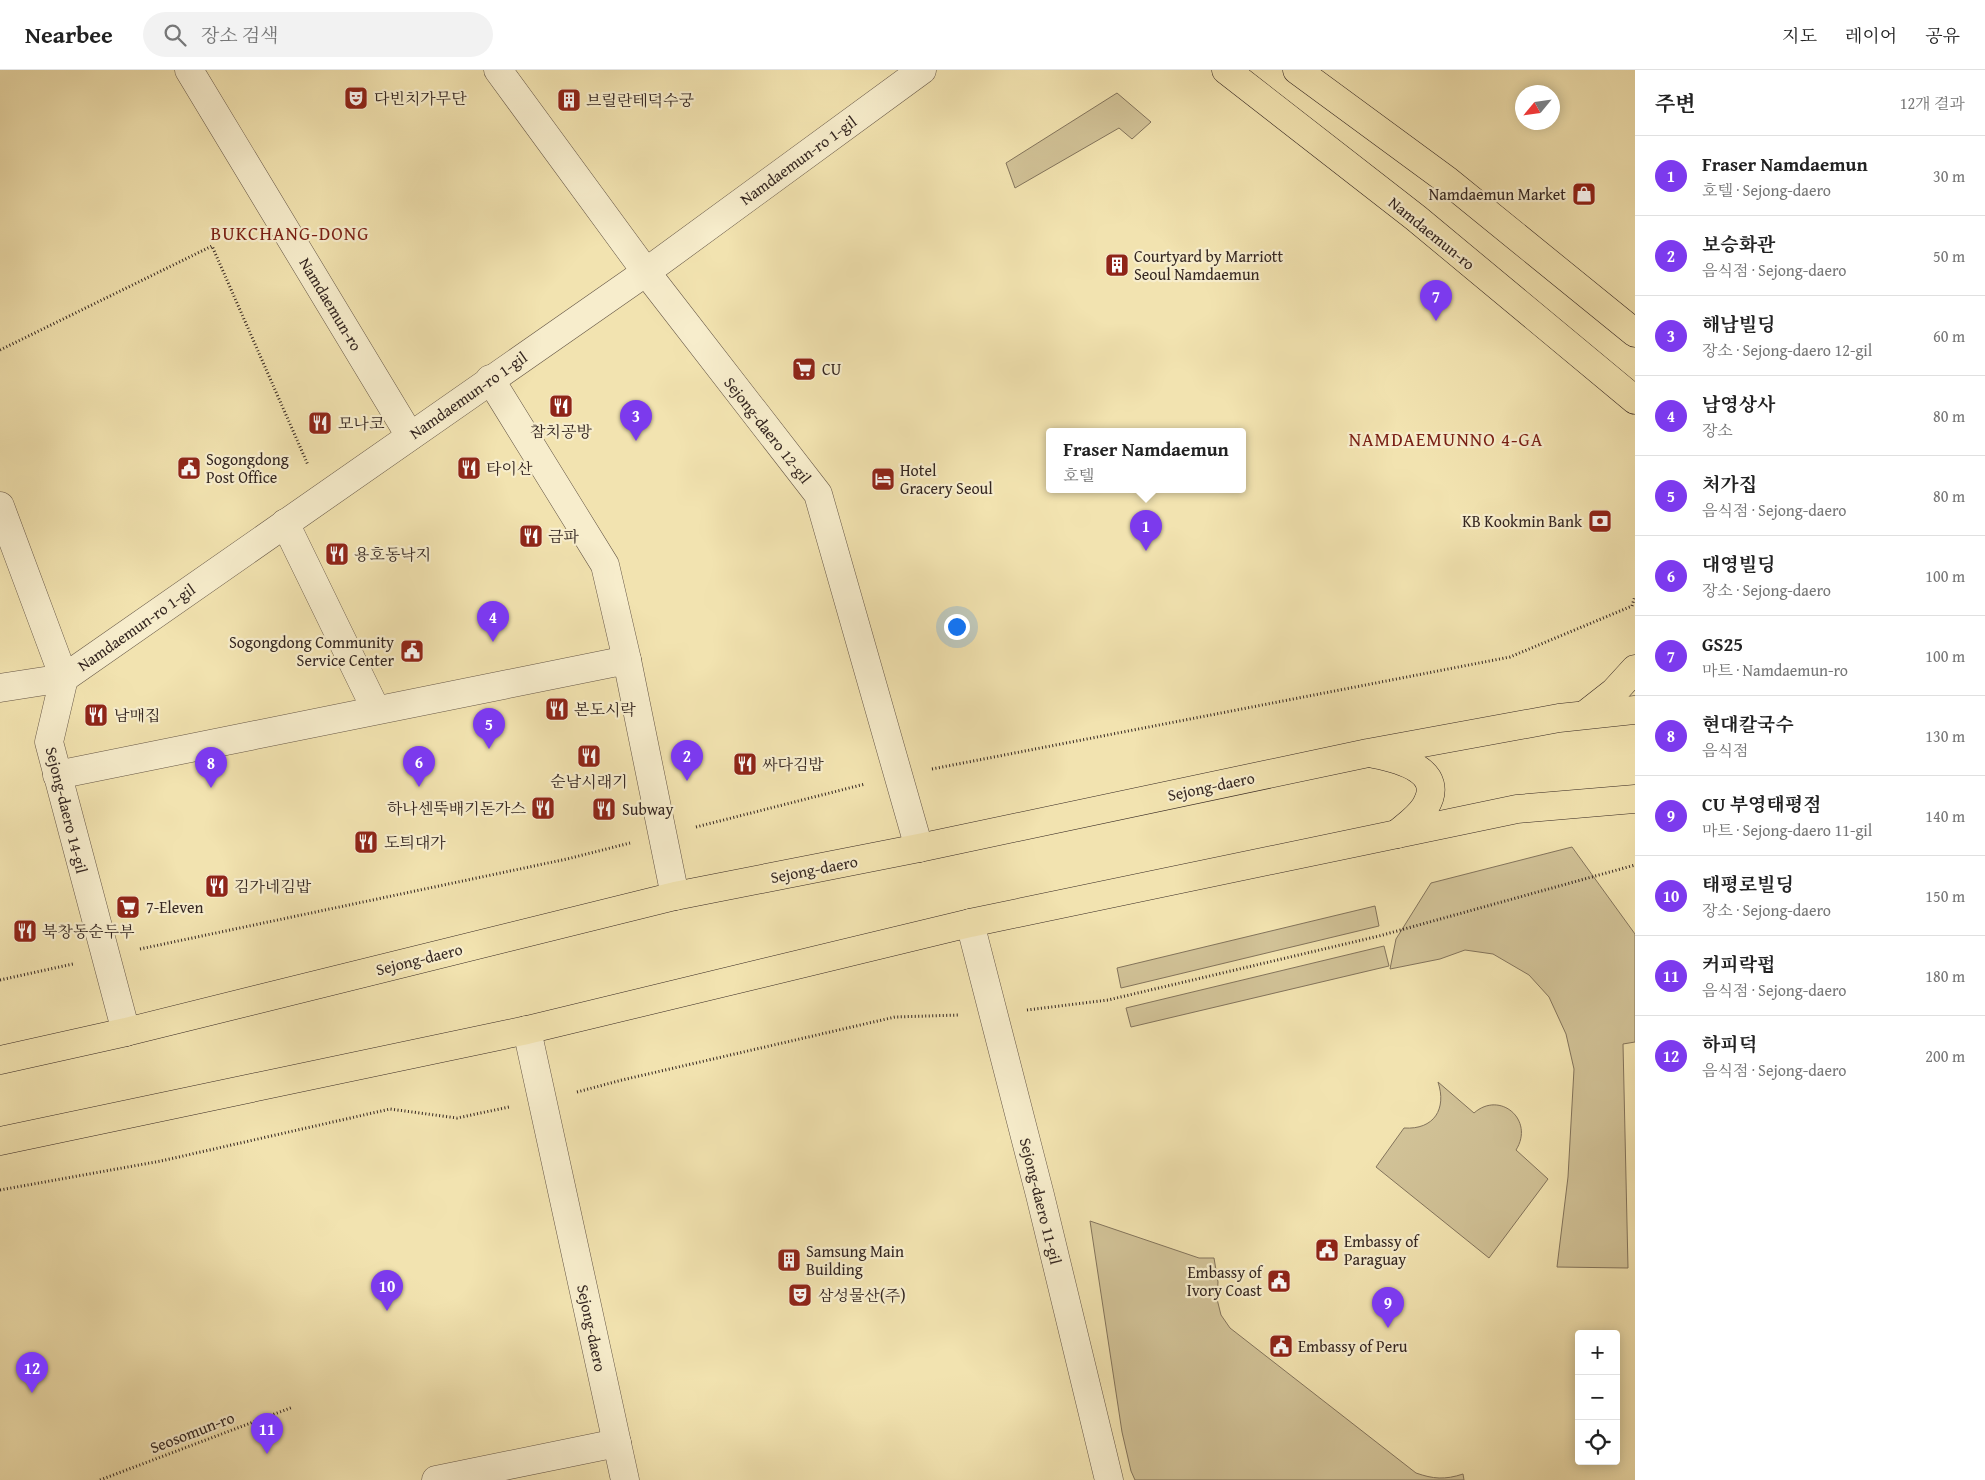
<!DOCTYPE html>
<html lang="ko">
<head>
<meta charset="utf-8">
<style>
  :root { --surface:#fff; --page:#f2f2f2; --text:#222; --muted:#767676; --line:#e0e0e0; --accent:#7c3aed }
  body { margin:0; font-family:"Gentium Book Plus","Noto Serif KR",serif; background:var(--page); color:var(--text) }
  .controls { position:absolute; right:15px; bottom:15px; display:grid; overflow:hidden; border-radius:5px; box-shadow:0 2px 12px #0003 }
  .controls button { width:45px; height:45px; display:grid; place-items:center; padding:0; border:0; border-bottom:1px solid var(--line); background:var(--surface); color:var(--text); font:25px sans-serif }
  .compass { position:absolute; left:1515px; top:15px; width:45px; height:45px; border-radius:50%; background:var(--surface); box-shadow:0 2px 12px #0003; rotate:241deg }
  .you { position:absolute; left:956px; top:556px; width:18px; height:18px; margin:-12px; border:4px solid #fff; border-radius:50%; background:#1a73e8; box-shadow:0 0 0 8px #1a73e833 }
  .badge { display:grid; place-items:center; width:32px; height:32px; border-radius:50%; background:var(--accent); color:#fff; font-size:16px; font-weight:700 }
  .pin { position:absolute; translate:-50% -41px; filter:drop-shadow(0 1px 2px #0008) }
  .pin::after { content:''; position:absolute; top:26px; width:18px; height:15px; background:inherit; clip-path:polygon(0 0,100% 0,50% 100%) }
  .popup { position:absolute; left:1046px; top:358px; width:200px; height:65px; box-sizing:border-box; display:grid; place-content:center; border-radius:5px; background:var(--surface); filter:drop-shadow(0 1px 4px #0005); font-size:16px; white-space:nowrap; color:var(--muted) }
  .popup b { font-size:19px; color:var(--text) }
  .popup::after { content:''; position:absolute; left:50%; top:100%; margin-left:-10px; border:10px solid transparent; border-top-color:var(--surface) }
  .list { margin:0; padding:0; list-style:none }
  h2 { display:flex; justify-content:space-between; align-items:center; height:65px; margin:0; padding:0 20px; font-size:21px }
  h2 small { font-size:16px; font-weight:400; color:var(--muted) }
  .list li { display:grid; grid-template-columns:32px 1fr auto; gap:15px; align-items:center; box-sizing:border-box; height:80px; padding:0 20px; border-top:1px solid var(--line) }
  .list b { display:block; font-size:19px; white-space:nowrap }
  .list p { margin:0; font-size:16px; white-space:nowrap; color:var(--muted) }
  .list em { font-size:16px; font-style:normal; color:var(--muted) }
  .icon { flex:none; width:28px; height:28px; fill:none; stroke:currentColor; stroke-width:2; stroke-linecap:round; stroke-linejoin:round }
  .map { position:relative; flex:none; width:1635px; height:1410px; overflow:hidden }
  header { display:flex; align-items:center; gap:30px; box-sizing:border-box; height:70px; padding:0 25px; background:var(--surface); border-bottom:1px solid var(--line) }
  header strong { font-size:24px }
  nav { display:flex; gap:28px; margin-inline-start:auto; font-size:18px }
  .search { width:350px; height:45px; background:var(--page); display:flex; align-items:center; gap:12px; box-sizing:border-box; padding:0 18px; border-radius:28px; color:var(--muted); font-size:19px }
  main { display:flex }
  aside { flex:1; background:var(--surface) }
  .map>svg:first-child { display:block }
  .green { fill:#d2c398; stroke:#83745c }
  .lines { fill:none; stroke-linecap:round; stroke-linejoin:round }
  .minor-casing { stroke:#645545; stroke-width:29 }
  .major-casing { stroke:#342621; stroke-width:29 }
  .path { stroke:#342621; stroke-width:3; stroke-dasharray:1 2.5; stroke-linecap:butt }
  .minor { stroke:#f7edcc; stroke-width:28 }
  .major { stroke:#f2e3b0; stroke-width:28 }
  .labels { text-anchor:middle; stroke-width:4.5; stroke-linejoin:round; paint-order:stroke }
  .poi-label { font-size:16px; fill:#342621; stroke:#f7edcc; text-anchor:start }
  .street-label { font-size:16px; fill:#342621; stroke:#f7edcc }
  .quarter-label { font-size:19px; letter-spacing:1px; fill:#7a1f14; stroke:#f7edcc }
</style>
</head>
<body>
<header>
<strong>Nearbee</strong>
<div class="search"><svg class="icon" aria-label="search" viewBox="0 0 24 24"><circle cx="10" cy="10" r="6"/><path d="M15 15l6 6"/></svg>장소 검색</div>
<nav><a>지도</a><a>레이어</a><a>공유</a></nav>
</header>
<main>
<div class="map">
<svg width="1635" height="1410" viewBox="0 0 1635 1410">
  <rect width="100%" height="100%" fill="#f2e3b0"/>
  <filter id="stains"><feTurbulence type="fractalNoise" baseFrequency=".004" numOctaves="4"/><feColorMatrix values="0 0 0 0 .2 0 0 0 0 .09 0 0 0 0 .02 0 0 0 .5 -.17"/></filter>
  <radialGradient id="worn" r=".72"><stop offset=".6" stop-color="#630" stop-opacity="0"/><stop offset="1" stop-color="#630" stop-opacity=".3"/></radialGradient>
  <!-- green -->
  <g class="green">
    <polygon points="1117,23 1151,52 1132,69 1119,58 1015,118 1006,93"/>
    <polygon points="1572,777 1635,864 1635,972 1623,974 1628,1198 1557,1197 1568,1107 1574,999 1566,964 1549,927 1529,905 1493,884 1465,880 1440,889 1390,899 1396,869 1431,813"/>
    <polygon points="1375,836 1379,856 1121,918 1117,898"/>
    <polygon points="1384,876 1389,896 1131,957 1126,938"/>
    <path d="M1438 1012 1474 1043C1500 1020 1535 1050 1516 1080L1548 1109 1489 1188 1376 1097 1404 1058C1434 1060 1447 1039 1438 1012Z"/>
    <path d="M1090 1151 1199 1188H1214L1218 1212 1217 1229 1221 1245 1230 1258 1416 1403C1433 1409 1445 1410 1463 1404L1464 1410H1135L1131 1401 1122 1362Z"/>
  </g>
  <g class="lines">
    <!-- minor casing -->
    <g class="minor-casing">
      <g id="minor">
        <polyline points="189,0 410,366"/>
        <polyline points="498,0 646,202 818,424 919,778"/>
        <polyline points="490,309 605,495 627,590"/>
        <polyline points="0,436 64,608 49,672 126,962"/>
        <polyline points="285,453 376,640"/>
        <polyline points="0,618 64,608 646,202 922,0"/>
        <polyline points="57,705 627,590 675,826"/>
        <polyline points="970,853 1040,1125 1109,1410"/>
        <polyline points="527,960 625,1410"/>
        <polyline points="436,1410 617,1373"/>
      </g>
    </g>
    <!-- major casing -->
    <g class="major-casing">
      <g id="major">
        <polyline points="1226,0 1416,148 1635,330"/>
        <polyline points="1297,0 1448,111 1635,263"/>
        <polyline points="1586,644 1614,622 1635,599"/>
        <path d="M1374 684C1400 689 1447 701 1425 737 1418 748 1406 756 1397 764"/>
        <polyline points="0,990 126,962 675,826 919,778 1368,683 1559,648 1635,640"/>
        <polyline points="0,1071 527,960 970,853 1517,739 1635,729"/>
      </g>
    </g>
    <!-- path -->
    <g class="path">
      <polyline points="0,280 212,176 308,395"/>
      <polyline points="932,699 1510,587 1632,536 1635,526"/>
      <polyline points="696,757 865,714"/>
      <polyline points="140,879 567,789 630,773"/>
      <polyline points="0,910 73,894"/>
      <polyline points="1027,940 1108,930 1379,866 1635,795"/>
      <polyline points="577,1022 622,1010 895,947 959,945"/>
      <polyline points="0,1120 161,1091 390,1039 457,1048 509,1037"/>
      <polyline points="100,1410 293,1337"/>
    </g>
    <!-- minor -->
    <use href="#minor" class="minor"/>
    <!-- major -->
    <use href="#major" class="major"/>
  </g>
  <!-- icons -->
  <defs>
    <g id="theatre-square" transform="scale(1.25)"><rect x="-9" y="-9" width="18" height="18" rx="4" fill="#8f2418" stroke="#f7edcc"/><path d="M-5-5.5Q0-4 5-5.5V0Q5 5 0 6Q-5 5-5 0ZM-3.3-2.5H-1v1.5H-3.3ZM1-2.5H3.3v1.5H1ZM-2.8 1Q0 5.5 2.8 1Z" fill="#fff"/></g>
    <g id="building-square" transform="scale(1.25)"><rect x="-9" y="-9" width="18" height="18" rx="4" fill="#8f2418" stroke="#f7edcc"/><path d="M-4-6H4V6H1V3H-1V6H-4ZM-2.5-4.3h1.7v1.8h-1.7ZM.8-4.3h1.7v1.8H.8ZM-2.5-1h1.7V.8h-1.7ZM.8-1h1.7V.8H.8Z" fill="#fff"/></g>
    <g id="shop-square" transform="scale(1.25)"><rect x="-9" y="-9" width="18" height="18" rx="4" fill="#8f2418" stroke="#f7edcc"/><path d="M-5-2.5h2.3a2.7 3.5 0 0 1 5.4 0H5L5.5 6h-11ZM-1.5-2.5h3a1.5 2.3 0 0 0-3 0Z" fill="#fff"/></g>
    <g id="supermarket-square" transform="scale(1.25)"><rect x="-9" y="-9" width="18" height="18" rx="4" fill="#8f2418" stroke="#f7edcc"/><path d="M-6-5.5h2.5l.6 2H6L4.5 2H-2.5L-4.4-4H-6ZM-1.5 3.2a1.3 1.3 0 1 0 .1 0ZM3 3.2a1.3 1.3 0 1 0 .1 0Z" fill="#fff"/></g>
    <g id="restaurant-square" transform="scale(1.25)"><rect x="-9" y="-9" width="18" height="18" rx="4" fill="#8f2418" stroke="#f7edcc"/><path d="M-5-6h1v4h1v-4h1v4h1v-4h1v5L-1.5 .5V6h-2V.5L-5-1ZM5-6V6H3V1.5H1.5Q1.5-4 5-6Z" fill="#fff"/></g>
    <g id="civic-square" transform="scale(1.25)"><rect x="-9" y="-9" width="18" height="18" rx="4" fill="#8f2418" stroke="#f7edcc"/><path d="M-.6-6.5H3V-4.5H.6V-3L4-1V1h2V6H-6V1h2V-1L-.6-3ZM-1.2 2.5V6h2.4V2.5Z" fill="#fff"/></g>
    <g id="hotel-square" transform="scale(1.25)"><rect x="-9" y="-9" width="18" height="18" rx="4" fill="#8f2418" stroke="#f7edcc"/><path d="M-6-4.5h1.5V1H6V5H4.5V3h-9V5H-6ZM-4 0a1.8 1.8 0 1 1 3.6 0ZM.5 0V-2.5h3Q6-2.5 6 0Z" fill="#fff"/></g>
    <g id="bank-square" transform="scale(1.25)"><rect x="-9" y="-9" width="18" height="18" rx="4" fill="#8f2418" stroke="#f7edcc"/><path d="M-6-4H6V4H-6ZM0-2.3a2.3 2.3 0 1 0 0 4.6a2.3 2.3 0 1 0 0-4.6Z" fill="#fff"/></g>
  </defs>
  <g fill-rule="evenodd">
    <use href="#theatre-square" x="356" y="28"/>
    <use href="#building-square" x="569" y="30"/>
    <use href="#shop-square" x="1584" y="124"/>
    <use href="#building-square" x="1117" y="195"/>
    <use href="#supermarket-square" x="804" y="299"/>
    <use href="#restaurant-square" x="561" y="336"/>
    <use href="#restaurant-square" x="320" y="353"/>
    <use href="#civic-square" x="189" y="398"/>
    <use href="#restaurant-square" x="469" y="398"/>
    <use href="#hotel-square" x="883" y="409"/>
    <use href="#bank-square" x="1600" y="451"/>
    <use href="#restaurant-square" x="531" y="466"/>
    <use href="#restaurant-square" x="337" y="484"/>
    <use href="#civic-square" x="412" y="581"/>
    <use href="#restaurant-square" x="557" y="639"/>
    <use href="#restaurant-square" x="96" y="645"/>
    <use href="#restaurant-square" x="589" y="686"/>
    <use href="#restaurant-square" x="745" y="694"/>
    <use href="#restaurant-square" x="543" y="738"/>
    <use href="#restaurant-square" x="604" y="739"/>
    <use href="#restaurant-square" x="366" y="772"/>
    <use href="#restaurant-square" x="217" y="816"/>
    <use href="#supermarket-square" x="128" y="837"/>
    <use href="#restaurant-square" x="25" y="861"/>
    <use href="#civic-square" x="1327" y="1180"/>
    <use href="#building-square" x="789" y="1190"/>
    <use href="#civic-square" x="1279" y="1211"/>
    <use href="#theatre-square" x="800" y="1225"/>
    <use href="#civic-square" x="1281" y="1276"/>
  </g>
  <g class="labels">
    <!-- poi labels -->
    <g class="poi-label">
      <text x="374" y="34">다빈치가무단</text>
      <text x="586" y="36">브릴란테덕수궁</text>
      <text x="1566" y="130" text-anchor="end">Namdaemun Market</text>
      <text x="1134" y="192">Courtyard by Marriott<tspan x="1134" dy="18">Seoul Namdaemun</tspan></text>
      <text x="822" y="305">CU</text>
      <text x="338" y="359">모나코</text>
      <text x="561" y="367" text-anchor="middle">참치공방</text>
      <text x="206" y="395">Sogongdong<tspan x="206" dy="18">Post Office</tspan></text>
      <text x="486" y="404">타이산</text>
      <text x="900" y="406">Hotel<tspan x="900" dy="18">Gracery Seoul</tspan></text>
      <text x="1582" y="457" text-anchor="end">KB Kookmin Bank</text>
      <text x="548" y="472">금파</text>
      <text x="354" y="490">용호동낙지</text>
      <text x="394" y="578" text-anchor="end">Sogongdong Community<tspan x="394" dy="18">Service Center</tspan></text>
      <text x="574" y="645">본도시락</text>
      <text x="114" y="651">남매집</text>
      <text x="762" y="700">싸다김밥</text>
      <text x="589" y="717" text-anchor="middle">순남시래기</text>
      <text x="526" y="744" text-anchor="end">하나센뚝배기돈가스</text>
      <text x="622" y="745">Subway</text>
      <text x="384" y="778">도틔대가</text>
      <text x="234" y="822">김가네김밥</text>
      <text x="146" y="843">7-Eleven</text>
      <text x="42" y="867">북창동순두부</text>
      <text x="1344" y="1177">Embassy of<tspan x="1344" dy="18">Paraguay</tspan></text>
      <text x="806" y="1187">Samsung Main<tspan x="806" dy="18">Building</tspan></text>
      <text x="1262" y="1208" text-anchor="end">Embassy of<tspan x="1262" dy="18">Ivory Coast</tspan></text>
      <text x="818" y="1231">삼성물산(주)</text>
      <text x="1298" y="1282">Embassy of Peru</text>
    </g>
    <!-- street labels -->
    <g class="street-label">
      <text transform="translate(798 90) rotate(-36)" y="6">Namdaemun-ro 1-gil</text>
      <text transform="translate(1432 163) rotate(39)" y="6">Namdaemun-ro</text>
      <text transform="translate(331 234) rotate(59)" y="6">Namdaemun-ro</text>
      <text transform="translate(468 325) rotate(-35)" y="6">Namdaemun-ro 1-gil</text>
      <text transform="translate(768 360) rotate(52)" y="6">Sejong-daero 12-gil</text>
      <text transform="translate(136 557) rotate(-35)" y="6">Namdaemun-ro 1-gil</text>
      <text transform="translate(1211 716) rotate(-12)" y="6">Sejong-daero</text>
      <text transform="translate(67 740) rotate(76)" y="6">Sejong-daero 14-gil</text>
      <text transform="translate(814 799) rotate(-11)" y="6">Sejong-daero</text>
      <text transform="translate(419 889) rotate(-14)" y="6">Sejong-daero</text>
      <text transform="translate(1041 1131) rotate(76)" y="6">Sejong-daero 11-gil</text>
      <text transform="translate(592 1258) rotate(78)" y="6">Sejong-daero</text>
      <text transform="translate(192 1362) rotate(-21)" y="6">Seosomun-ro</text>
    </g>
    <!-- quarter labels -->
    <g class="quarter-label">
      <text x="290" y="170">BUKCHANG-DONG</text>
      <text x="1446" y="376">NAMDAEMUNNO 4-GA</text>
    </g>
  </g>
  <rect width="100%" height="100%" filter="url(#stains)"/>
  <rect width="100%" height="100%" fill="url(#worn)"/>
</svg>
<div class="controls">
<button>+</button>
<button>−</button>
<button><svg class="icon" aria-label="locate" viewBox="0 0 24 24"><circle cx="12" cy="12" r="6"/><path d="M12 2v4M12 18v4M2 12h4M18 12h4"/></svg></button>
</div>
<svg class="compass" viewBox="-18 -18 36 36"><path d="M0-13l5 13h-10z" fill="#e53935"/><path d="M0 13l5-13h-10z" fill="#767676"/></svg>
<div class="you"></div>
<div class="pin badge" style="left:1146px;top:481px">1</div>
<div class="popup"><b>Fraser Namdaemun</b>호텔</div>
<div class="pin badge" style="left:687px;top:711px">2</div>
<div class="pin badge" style="left:636px;top:371px">3</div>
<div class="pin badge" style="left:493px;top:572px">4</div>
<div class="pin badge" style="left:489px;top:679px">5</div>
<div class="pin badge" style="left:419px;top:717px">6</div>
<div class="pin badge" style="left:1436px;top:251px">7</div>
<div class="pin badge" style="left:211px;top:718px">8</div>
<div class="pin badge" style="left:1388px;top:1258px">9</div>
<div class="pin badge" style="left:387px;top:1241px">10</div>
<div class="pin badge" style="left:267px;top:1384px">11</div>
<div class="pin badge" style="left:32px;top:1323px">12</div>
</div>
<aside>
<h2>주변<small>12개 결과</small></h2>
<ul class="list">
<li><span class="badge">1</span><div><b>Fraser Namdaemun</b><p>호텔 · Sejong-daero</p></div><em>30 m</em></li>
<li><span class="badge">2</span><div><b>보승화관</b><p>음식점 · Sejong-daero</p></div><em>50 m</em></li>
<li><span class="badge">3</span><div><b>해남빌딩</b><p>장소 · Sejong-daero 12-gil</p></div><em>60 m</em></li>
<li><span class="badge">4</span><div><b>남영상사</b><p>장소</p></div><em>80 m</em></li>
<li><span class="badge">5</span><div><b>처가집</b><p>음식점 · Sejong-daero</p></div><em>80 m</em></li>
<li><span class="badge">6</span><div><b>대영빌딩</b><p>장소 · Sejong-daero</p></div><em>100 m</em></li>
<li><span class="badge">7</span><div><b>GS25</b><p>마트 · Namdaemun-ro</p></div><em>100 m</em></li>
<li><span class="badge">8</span><div><b>현대칼국수</b><p>음식점</p></div><em>130 m</em></li>
<li><span class="badge">9</span><div><b>CU 부영태평점</b><p>마트 · Sejong-daero 11-gil</p></div><em>140 m</em></li>
<li><span class="badge">10</span><div><b>태평로빌딩</b><p>장소 · Sejong-daero</p></div><em>150 m</em></li>
<li><span class="badge">11</span><div><b>커피락펍</b><p>음식점 · Sejong-daero</p></div><em>180 m</em></li>
<li><span class="badge">12</span><div><b>하피덕</b><p>음식점 · Sejong-daero</p></div><em>200 m</em></li>
</ul>
</aside>
</main>
</body>
</html>
